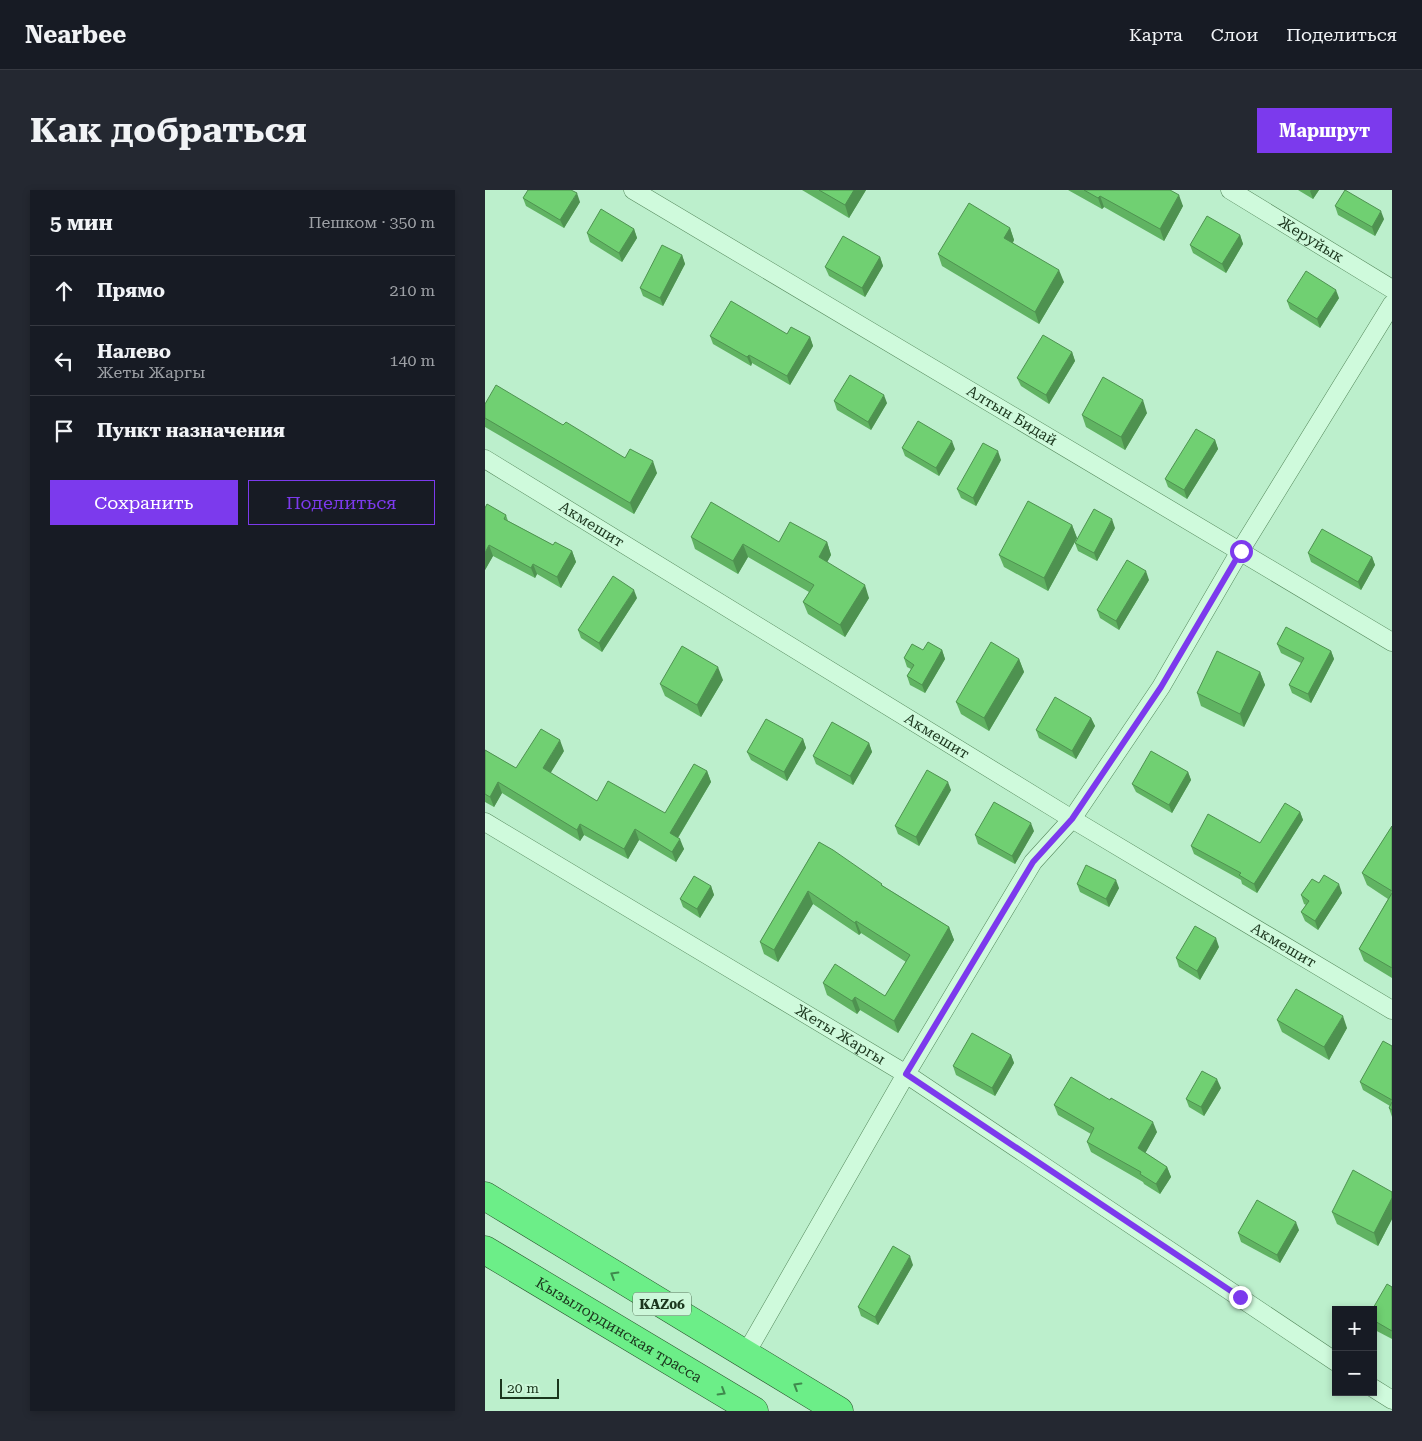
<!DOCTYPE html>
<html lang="ru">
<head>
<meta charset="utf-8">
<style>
  :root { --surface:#171b24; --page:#242831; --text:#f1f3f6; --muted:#9ea1a6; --line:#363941; --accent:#7c3aed }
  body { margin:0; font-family:"Roboto Serif",serif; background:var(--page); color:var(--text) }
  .controls { position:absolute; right:15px; bottom:15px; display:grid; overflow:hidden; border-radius:0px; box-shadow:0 2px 8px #0003 }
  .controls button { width:45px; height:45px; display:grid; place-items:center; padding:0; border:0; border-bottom:1px solid var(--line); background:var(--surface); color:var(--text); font:25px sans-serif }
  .scale { position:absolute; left:15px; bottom:12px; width:59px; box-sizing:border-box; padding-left:5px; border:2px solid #1b361d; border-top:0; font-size:14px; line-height:18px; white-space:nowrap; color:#1b361d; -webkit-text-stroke:4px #ccf7d9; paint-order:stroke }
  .stop { position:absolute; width:15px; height:15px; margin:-11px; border:4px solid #7c3aed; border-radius:50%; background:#fff }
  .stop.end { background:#7c3aed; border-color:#fff; box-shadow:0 1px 5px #0008 }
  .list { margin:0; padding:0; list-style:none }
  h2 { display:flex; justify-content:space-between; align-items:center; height:65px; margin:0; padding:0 20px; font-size:21px }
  h2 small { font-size:16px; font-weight:400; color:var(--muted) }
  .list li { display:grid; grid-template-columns:32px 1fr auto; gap:15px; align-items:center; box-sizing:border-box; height:70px; padding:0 20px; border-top:1px solid var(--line) }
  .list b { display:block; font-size:19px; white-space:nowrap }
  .list p { margin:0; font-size:16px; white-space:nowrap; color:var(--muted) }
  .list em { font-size:16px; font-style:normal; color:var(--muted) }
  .actions { display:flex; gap:10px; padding:15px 20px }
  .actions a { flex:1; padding:11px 0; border:1px solid var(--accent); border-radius:0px; text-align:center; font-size:18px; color:var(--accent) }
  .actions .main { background:var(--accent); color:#fff }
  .icon { flex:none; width:28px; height:28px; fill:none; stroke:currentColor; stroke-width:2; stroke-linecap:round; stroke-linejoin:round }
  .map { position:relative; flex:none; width:907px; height:1221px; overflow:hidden; border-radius:0px }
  header { display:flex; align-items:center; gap:30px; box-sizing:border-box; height:70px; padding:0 25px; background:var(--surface); border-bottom:1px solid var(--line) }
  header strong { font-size:24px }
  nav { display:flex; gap:28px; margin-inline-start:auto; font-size:18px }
  .intro { display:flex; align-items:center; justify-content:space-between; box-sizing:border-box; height:120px; padding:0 30px }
  h1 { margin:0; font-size:35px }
  .button { padding:12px 22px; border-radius:0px; background:var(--accent); color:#fff; font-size:18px; font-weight:700 }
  main { display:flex; gap:30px; padding:0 30px }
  aside { flex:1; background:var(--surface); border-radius:0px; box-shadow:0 2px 8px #0003 }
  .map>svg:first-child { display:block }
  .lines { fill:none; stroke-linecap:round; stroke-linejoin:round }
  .minor-casing { stroke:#55885c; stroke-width:19 }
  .trunk-casing { stroke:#2a552d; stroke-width:29 }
  .minor { stroke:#cffadc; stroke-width:18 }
  .trunk { stroke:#6cee88; stroke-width:28 }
  .wall { fill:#60b362 }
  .shaded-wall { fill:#4e9250 }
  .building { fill:#70d072; stroke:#4e9250 }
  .oneway { stroke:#3f894d }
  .route { stroke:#7c3aed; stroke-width:6 }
  .labels { text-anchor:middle; stroke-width:4.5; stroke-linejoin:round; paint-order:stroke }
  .shield { fill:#ccf7d9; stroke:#507055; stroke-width:1 }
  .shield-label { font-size:14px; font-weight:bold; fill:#1b361d }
  .street-label { font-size:15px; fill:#1b361d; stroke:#ccf7d9 }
</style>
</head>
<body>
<header>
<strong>Nearbee</strong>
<nav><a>Карта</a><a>Слои</a><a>Поделиться</a></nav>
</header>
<div class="intro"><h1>Как добраться</h1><a class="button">Маршрут</a></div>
<main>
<aside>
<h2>5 мин<small>Пешком · 350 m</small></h2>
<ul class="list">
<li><svg class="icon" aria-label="ahead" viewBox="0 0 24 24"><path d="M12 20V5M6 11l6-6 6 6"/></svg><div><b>Прямо</b></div><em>210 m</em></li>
<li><svg class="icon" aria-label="left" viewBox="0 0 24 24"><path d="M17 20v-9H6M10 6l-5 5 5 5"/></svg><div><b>Налево</b><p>Жеты Жаргы</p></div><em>140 m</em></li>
<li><svg class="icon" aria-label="arrive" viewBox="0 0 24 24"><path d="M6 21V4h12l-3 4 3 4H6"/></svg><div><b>Пункт назначения</b></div></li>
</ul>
<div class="actions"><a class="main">Сохранить</a><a>Поделиться</a></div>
</aside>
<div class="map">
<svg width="907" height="1221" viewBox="0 0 907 1221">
  <rect width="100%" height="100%" fill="#bcefcc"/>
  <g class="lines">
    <!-- minor casing -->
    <g class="minor-casing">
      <g id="minor">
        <path id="s1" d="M148 0 907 452"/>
        <path id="s2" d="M745 0 907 99"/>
        <path id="s3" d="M0 269 587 629 907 820"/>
        <path id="s4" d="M0 632 421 884 851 1172"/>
        <polyline points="260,1165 421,884 548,672 587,629 676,497 755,361 907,114"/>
        <polyline points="888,1198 907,1210"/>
      </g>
    </g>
    <!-- trunk casing -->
    <g class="trunk-casing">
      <g id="trunk">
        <polyline points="0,1006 354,1221"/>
        <path id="s5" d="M0 1060 269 1221"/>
      </g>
    </g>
    <!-- minor -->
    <use href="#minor" class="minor"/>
    <!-- trunk -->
    <use href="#trunk" class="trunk"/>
  </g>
  <!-- wall -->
  <g class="wall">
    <polygon points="317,0 381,0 364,28"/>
    <polygon points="583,0 685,0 698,16 679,51 619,17 617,19"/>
    <polygon points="813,0 834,0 828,9"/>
    <polygon points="38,8 95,12 79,38 41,16"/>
    <polygon points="850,16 899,29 890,46 853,25"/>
    <polygon points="525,38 529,50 528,53 579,92 554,134 457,76 453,64"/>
    <polygon points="149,39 152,48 137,72 105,52 102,43"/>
    <polygon points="755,45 758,54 741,83 708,63 705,55"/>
    <polygon points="197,65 200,74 178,116 158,106 155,98"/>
    <polygon points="395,67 398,76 380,107 344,86 340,77"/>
    <polygon points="854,108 835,138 805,119 802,111"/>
    <polygon points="225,146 325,147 328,156 305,195 267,173 266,176 228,154"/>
    <polygon points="587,162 590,171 564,214 536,196 532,188"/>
    <polygon points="349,211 402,213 386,240 352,220"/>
    <polygon points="0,214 78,235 140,268 172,283 149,324 0,237"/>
    <polygon points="662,223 640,260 601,237 597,225"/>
    <polygon points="730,250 733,259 702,309 683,297 680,289"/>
    <polygon points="417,258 470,259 454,286 420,266"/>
    <polygon points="516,270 491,316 476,308 472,299"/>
    <polygon points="0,318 21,325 23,331 68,355 87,361 91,372 76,398 52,384 50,388 8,366 0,380"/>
    <polygon points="587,335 592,348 563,401 519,377 514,365"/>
    <polygon points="630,338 612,371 593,361 590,353"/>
    <polygon points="206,347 294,352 342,352 346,365 342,372 384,408 360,447 323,424 318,412 324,402 263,367 253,384 210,359"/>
    <polygon points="823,363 887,367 890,375 876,400 826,372"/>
    <polygon points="664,390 634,440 615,428 612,420"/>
    <polygon points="152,408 117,462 96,448 93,440"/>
    <polygon points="792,454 846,461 849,469 826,513 807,503 804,495 816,473 796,463"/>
    <polygon points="438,460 457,460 460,469 440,503 425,495 422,486 426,479 422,477 419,468"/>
    <polygon points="534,469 539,482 504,541 476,524 471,512"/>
    <polygon points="775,482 780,495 759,537 716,516 712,503"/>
    <polygon points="238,490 216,527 180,506 175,494"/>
    <polygon points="606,528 610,536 591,569 554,548 551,540"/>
    <polygon points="318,549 321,558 302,591 266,570 262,562"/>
    <polygon points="384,553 387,562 368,595 331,574 328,566"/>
    <polygon points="0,560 31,578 79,561 65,583 112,611 180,623 222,581 226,592 193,648 199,659 191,672 154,650 143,669 99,645 95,651 17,603 9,617 0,612"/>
    <polygon points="703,582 706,590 687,623 651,602 647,594"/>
    <polygon points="466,600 434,656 413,644 410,636"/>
    <polygon points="815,622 818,630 772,703 757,694 756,690 709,664 706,656 775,653"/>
    <polygon points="907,636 907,788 879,771 874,759 903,709 882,695 877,683"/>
    <polygon points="549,641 530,674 493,654 490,645"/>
    <polygon points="334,652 398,696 464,737 469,750 413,843 375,820 372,824 342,805 338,793 400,806 421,772 376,743 374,745 328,714 293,772 279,764 275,752"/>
    <polygon points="834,693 857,703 833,740 820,731 816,722 821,715 819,714 816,705"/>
    <polygon points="592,694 634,698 624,717 595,702"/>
    <polygon points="226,696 229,705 215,728 198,717 195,709"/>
    <polygon points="734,757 715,790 694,777 691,768"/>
    <polygon points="792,830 862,838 844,870 797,842"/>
    <polygon points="907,856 907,927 904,918 905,916 878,900 875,892"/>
    <polygon points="526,865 529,873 510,906 471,885 468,876"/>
    <polygon points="736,898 719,926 704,917 701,909"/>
    <polygon points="569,915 672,942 660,963 682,977 686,987 675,1004 659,994 658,992 606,962 602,952 606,944 573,925"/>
    <polygon points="907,1002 907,1029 893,1056 852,1034 847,1022"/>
    <polygon points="814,1040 795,1073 756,1052 753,1043"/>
    <polygon points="428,1075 393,1135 376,1126 373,1117"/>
    <polygon points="907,1097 907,1149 888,1139 888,1120"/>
  </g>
  <!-- shaded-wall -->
  <g class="shaded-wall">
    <polygon points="369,0 381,0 364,28 360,15"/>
    <polygon points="826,0 834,0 828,9 825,1"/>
    <polygon points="92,3 95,12 79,38 75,30"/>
    <polygon points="694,5 698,16 679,51 675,39"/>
    <polygon points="615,6 619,17 617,19 613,8"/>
    <polygon points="896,21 899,29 890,46 887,37"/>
    <polygon points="525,38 529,50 523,60 519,48"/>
    <polygon points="149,39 152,48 137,72 134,63"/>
    <polygon points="755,45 758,54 741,83 737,74"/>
    <polygon points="197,65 200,74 178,116 175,108"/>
    <polygon points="395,67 398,76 380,107 377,98"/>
    <polygon points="574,80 579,92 554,134 550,122"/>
    <polygon points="851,100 854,108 835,138 832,129"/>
    <polygon points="325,147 328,156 305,195 302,186"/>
    <polygon points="587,162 590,171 564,214 561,205"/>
    <polygon points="264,165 267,173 266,176 262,167"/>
    <polygon points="399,205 402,213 386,240 383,232"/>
    <polygon points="658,210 662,223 640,260 636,247"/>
    <polygon points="730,250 733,259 702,309 699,300"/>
    <polygon points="467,251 470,259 454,286 451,278"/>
    <polygon points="513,261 516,270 491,316 488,308"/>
    <polygon points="168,271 172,283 149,324 145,313"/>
    <polygon points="627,329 630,338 612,371 609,363"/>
    <polygon points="587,335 592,348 563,401 559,388"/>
    <polygon points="342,352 346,365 338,380 334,367"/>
    <polygon points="258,354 263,367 253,384 248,371"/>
    <polygon points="4,355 8,366 0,380 0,363"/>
    <polygon points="87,361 91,372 76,398 72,387"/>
    <polygon points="887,367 890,375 876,400 873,392"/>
    <polygon points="48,374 52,384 50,388 46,378"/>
    <polygon points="661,381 664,390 634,440 631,431"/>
    <polygon points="380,395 384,408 360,447 355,435"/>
    <polygon points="149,400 152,408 117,462 114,453"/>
    <polygon points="457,460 460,469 440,503 437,495"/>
    <polygon points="846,461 849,469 826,513 823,504"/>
    <polygon points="534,469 539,482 504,541 499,528"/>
    <polygon points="233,477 238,490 216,527 212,515"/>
    <polygon points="775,482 780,495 759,537 755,524"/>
    <polygon points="606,528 610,536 591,569 587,561"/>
    <polygon points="318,549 321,558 302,591 299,582"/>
    <polygon points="75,550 79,561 62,589 58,578"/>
    <polygon points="384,553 387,562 368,595 365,586"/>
    <polygon points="222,581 226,592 189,654 185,643"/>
    <polygon points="703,582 706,590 687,623 684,615"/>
    <polygon points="13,592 17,603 9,617 5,607"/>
    <polygon points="463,592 466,600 434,656 431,647"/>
    <polygon points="815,622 818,630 772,703 769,694"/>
    <polygon points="546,633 549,641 530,674 527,666"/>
    <polygon points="95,634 99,645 95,651 92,640"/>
    <polygon points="150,639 154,650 143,669 139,659"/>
    <polygon points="195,649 199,659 191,672 187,662"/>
    <polygon points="631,690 634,698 624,717 621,709"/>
    <polygon points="854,694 857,703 833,740 830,731"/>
    <polygon points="226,696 229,705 215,728 212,719"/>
    <polygon points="323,701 328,714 293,772 289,760"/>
    <polygon points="371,731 376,743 374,745 370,733"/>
    <polygon points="464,737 469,750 413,843 409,831"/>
    <polygon points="731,748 734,757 715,790 712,781"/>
    <polygon points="370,807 375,820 372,824 367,811"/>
    <polygon points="858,826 862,838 844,870 839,857"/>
    <polygon points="526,865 529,873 510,906 507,898"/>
    <polygon points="732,889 736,898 719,926 716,917"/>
    <polygon points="668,932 672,942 657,969 653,958"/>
    <polygon points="682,977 686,987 675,1004 671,994"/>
    <polygon points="907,1008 907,1029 893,1056 889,1043"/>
    <polygon points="811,1032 814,1040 795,1073 792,1065"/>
    <polygon points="425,1066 428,1075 393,1135 390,1127"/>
  </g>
  <!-- building -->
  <g class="building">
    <polygon points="43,0 86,0 92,3 75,30 38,8"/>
    <polygon points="334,0 369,0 360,15"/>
    <polygon points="599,0 685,0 694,5 675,39 615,6 613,8"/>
    <polygon points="860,0 896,21 887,37 850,16"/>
    <polygon points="484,13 525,38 519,48 574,80 550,122 453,64"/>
    <polygon points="116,19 149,39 134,63 102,43"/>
    <polygon points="722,26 755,45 737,74 705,55"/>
    <polygon points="358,46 395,67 377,98 340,77"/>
    <polygon points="177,55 197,65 175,108 155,98"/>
    <polygon points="821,81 851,100 832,129 802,111"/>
    <polygon points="246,111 302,144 306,137 325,147 302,186 264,165 262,167 225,146"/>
    <polygon points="558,145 587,162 561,205 532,188"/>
    <polygon points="365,185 399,205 383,232 349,211"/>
    <polygon points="618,187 658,210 636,247 597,225"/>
    <polygon points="11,195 78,235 81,232 140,268 145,259 168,271 145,313 0,228 0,214"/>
    <polygon points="433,231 467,251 451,278 417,258"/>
    <polygon points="711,239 730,250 699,300 680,289"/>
    <polygon points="498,253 513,261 488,308 472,299"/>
    <polygon points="543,311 587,335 559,388 514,365"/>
    <polygon points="226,312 294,352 305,332 342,352 334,367 380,395 355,435 318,412 329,395 258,354 248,371 206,347"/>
    <polygon points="2,314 21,325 19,329 68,355 70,352 87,361 72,387 48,374 46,378 4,355 0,363 0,318"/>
    <polygon points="609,319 627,329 609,363 590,353"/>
    <polygon points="837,339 887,367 873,392 823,363"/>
    <polygon points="642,370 661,381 631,431 612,420"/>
    <polygon points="128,386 149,400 114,453 93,440"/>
    <polygon points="801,437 846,461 823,504 804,495 819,468 792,454"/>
    <polygon points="443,452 457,460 437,495 422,486 429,475 419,468 427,454 438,460"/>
    <polygon points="506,452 534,469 499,528 471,512"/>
    <polygon points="197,456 233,477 212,515 175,494"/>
    <polygon points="732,461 775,482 755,524 712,503"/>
    <polygon points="570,507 606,528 587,561 551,540"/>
    <polygon points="281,529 318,549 299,582 262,562"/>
    <polygon points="347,532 384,553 365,586 328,566"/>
    <polygon points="56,539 75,550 58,578 112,611 123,591 180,623 209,574 222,581 185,643 195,649 187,662 150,639 139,659 95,634 92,640 13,592 5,607 0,604 0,560 31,578"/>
    <polygon points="666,561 703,582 684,615 647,594"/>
    <polygon points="442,580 463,592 431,647 410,636"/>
    <polygon points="509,612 546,633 527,666 490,645"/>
    <polygon points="800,613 815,622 769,694 754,685 756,683 706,656 723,624 775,653"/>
    <polygon points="907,636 907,701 877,683"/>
    <polygon points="334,652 348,660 397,694 396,695 464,737 409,831 370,807 367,811 338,793 350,774 400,806 425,765 371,731 370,733 323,701 289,760 275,752"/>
    <polygon points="601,675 631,690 621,709 592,694"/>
    <polygon points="839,685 854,694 830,731 816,722 824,711 816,705 827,689 834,693"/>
    <polygon points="209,686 226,696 212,719 195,709"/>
    <polygon points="907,703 907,778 874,759"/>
    <polygon points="710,736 731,748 712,781 691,768"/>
    <polygon points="811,799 858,826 839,857 792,830"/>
    <polygon points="487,843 526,865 507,898 468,876"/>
    <polygon points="898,851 907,856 907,910 875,892"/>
    <polygon points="717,881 732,889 716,917 701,909"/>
    <polygon points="586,887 625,910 626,908 668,932 653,958 682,977 671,994 655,984 656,982 602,952 609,938 569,915"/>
    <polygon points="907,912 907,920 904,918"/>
    <polygon points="868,980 907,1002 907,1008 889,1043 847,1022"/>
    <polygon points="772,1010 811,1032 792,1065 753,1043"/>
    <polygon points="408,1056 425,1066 390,1127 373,1117"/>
    <polygon points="902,1094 907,1097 907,1141 888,1130 888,1120 887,1120"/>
  </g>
  <!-- one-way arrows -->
  <defs><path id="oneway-chevron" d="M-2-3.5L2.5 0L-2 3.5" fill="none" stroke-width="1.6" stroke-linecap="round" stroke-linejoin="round" transform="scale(1.25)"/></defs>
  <g class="oneway">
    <use href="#oneway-chevron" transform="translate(129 1085) rotate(-149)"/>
    <use href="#oneway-chevron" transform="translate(312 1196) rotate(-149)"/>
    <use href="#oneway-chevron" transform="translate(237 1202) rotate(31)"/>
  </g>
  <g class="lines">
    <!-- route -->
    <polyline class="route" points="755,1107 421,884 548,672 587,629 676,497 756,361"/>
  </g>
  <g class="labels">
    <!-- shield labels -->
    <rect class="shield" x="148" y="1102.5" width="58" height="23" rx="4"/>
    <g class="shield-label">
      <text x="177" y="1119">KАZ06</text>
    </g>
    <!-- street labels -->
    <g class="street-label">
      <text dy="5" stroke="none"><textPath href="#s2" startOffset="95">Жеруйык</textPath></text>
      <text dy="5" stroke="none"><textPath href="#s1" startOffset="441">Алтын Бидай</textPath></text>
      <text dy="5" stroke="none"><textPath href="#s3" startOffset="125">Акмешит</textPath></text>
      <text dy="5" stroke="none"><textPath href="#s3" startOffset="530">Акмешит</textPath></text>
      <text dy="5" stroke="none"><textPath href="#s3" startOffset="935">Акмешит</textPath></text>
      <text dy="5" stroke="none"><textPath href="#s4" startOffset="414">Жеты Жаргы</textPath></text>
      <text dy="5" stroke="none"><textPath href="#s5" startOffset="156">Кызылординская трасса</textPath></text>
    </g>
  </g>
</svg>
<div class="controls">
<button>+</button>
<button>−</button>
</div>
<div class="scale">20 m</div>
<div class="stop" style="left:756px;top:361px"></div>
<div class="stop end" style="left:755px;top:1107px"></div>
</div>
</main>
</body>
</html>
